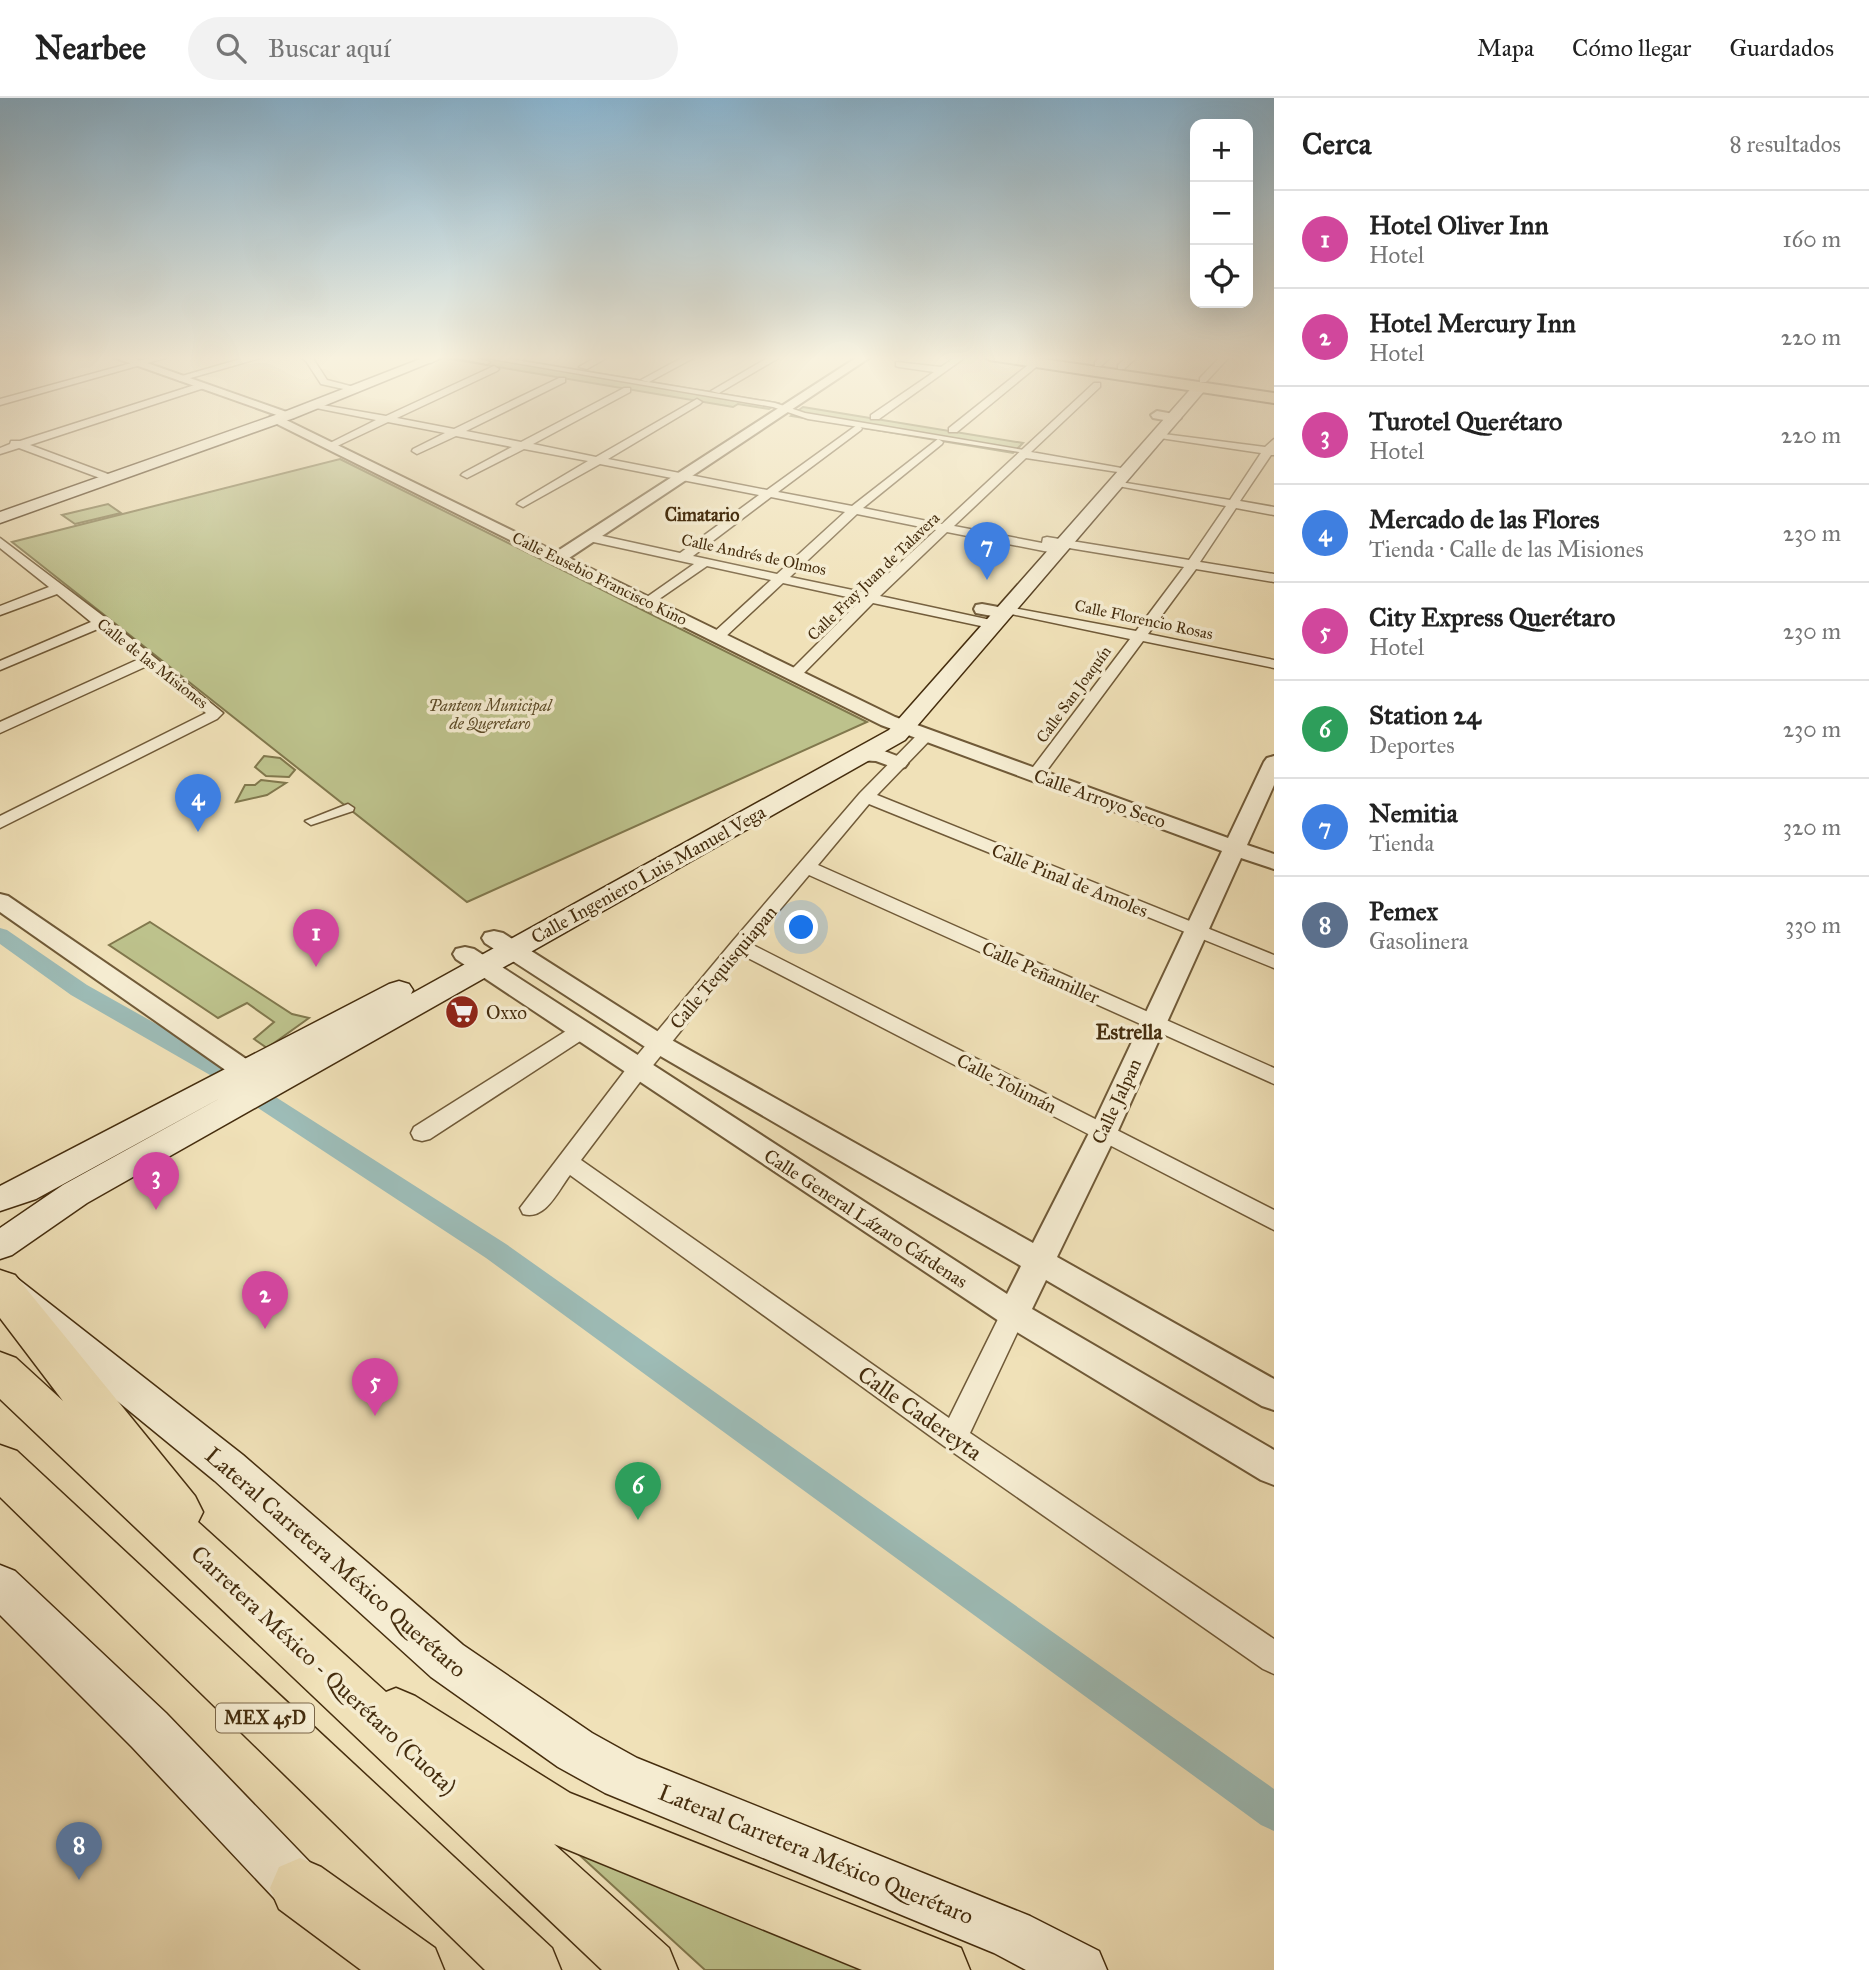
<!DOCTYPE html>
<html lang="es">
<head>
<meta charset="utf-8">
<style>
  :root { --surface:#fff; --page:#f2f2f2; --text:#222; --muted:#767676; --line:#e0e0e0; --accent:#8f2418 }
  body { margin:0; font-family:"IM FELL Great Primer",serif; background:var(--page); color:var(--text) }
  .controls { position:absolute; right:21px; top:21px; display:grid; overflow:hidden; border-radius:14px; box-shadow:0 7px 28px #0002 }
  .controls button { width:63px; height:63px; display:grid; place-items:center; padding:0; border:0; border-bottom:2px solid var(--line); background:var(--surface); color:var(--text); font:35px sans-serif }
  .you { position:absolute; left:802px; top:830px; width:24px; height:24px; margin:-18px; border:5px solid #fff; border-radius:50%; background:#1a73e8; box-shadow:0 0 0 10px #1a73e833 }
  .badge { display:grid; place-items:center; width:46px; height:46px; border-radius:50%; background:var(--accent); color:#fff; font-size:23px; font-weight:700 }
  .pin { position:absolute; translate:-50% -58px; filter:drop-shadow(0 2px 4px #0008) }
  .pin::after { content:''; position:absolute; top:37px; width:24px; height:21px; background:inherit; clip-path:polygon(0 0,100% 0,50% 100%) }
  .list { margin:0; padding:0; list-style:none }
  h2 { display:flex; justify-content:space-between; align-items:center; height:91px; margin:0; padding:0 28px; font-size:30px }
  h2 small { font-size:23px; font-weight:400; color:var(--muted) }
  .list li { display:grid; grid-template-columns:46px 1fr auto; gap:21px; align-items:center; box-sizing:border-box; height:98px; padding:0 28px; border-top:2px solid var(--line) }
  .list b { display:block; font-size:26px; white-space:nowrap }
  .list p { margin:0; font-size:23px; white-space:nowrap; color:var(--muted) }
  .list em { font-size:23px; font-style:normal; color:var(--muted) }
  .icon { flex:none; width:38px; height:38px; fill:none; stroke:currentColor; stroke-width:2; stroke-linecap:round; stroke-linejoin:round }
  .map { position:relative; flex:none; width:1274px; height:1872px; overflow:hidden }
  header { display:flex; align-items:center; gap:42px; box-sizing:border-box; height:98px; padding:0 35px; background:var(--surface); border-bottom:2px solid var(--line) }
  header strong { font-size:33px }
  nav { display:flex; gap:38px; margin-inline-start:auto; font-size:24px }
  .search { width:490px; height:63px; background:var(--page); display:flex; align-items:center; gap:18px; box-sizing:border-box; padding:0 24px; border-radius:38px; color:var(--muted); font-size:26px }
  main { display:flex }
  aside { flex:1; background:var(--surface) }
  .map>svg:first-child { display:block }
  .green { fill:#bdc28c; stroke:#81784d; stroke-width:2 }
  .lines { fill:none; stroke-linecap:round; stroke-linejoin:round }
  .canal { fill:#9dbcb7; fill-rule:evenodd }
  .pedestrian-casing { stroke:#705a38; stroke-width:3 }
  .minor-casing { stroke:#705a38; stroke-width:3 }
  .tertiary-casing { stroke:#705a38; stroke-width:4 }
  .secondary-casing { stroke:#452d0e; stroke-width:3 }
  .primary-casing { stroke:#452d0e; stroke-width:4 }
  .trunk-casing { stroke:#452d0e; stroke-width:3 }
  .pedestrian { fill:#f5ecd1; fill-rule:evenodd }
  .minor { fill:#f5ecd1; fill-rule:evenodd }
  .tertiary { fill:#f5ecd1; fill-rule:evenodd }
  .secondary { fill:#f5ecd1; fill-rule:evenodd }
  .primary { fill:#f0e1b8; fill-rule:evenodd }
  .trunk { fill:#f0e1b8; fill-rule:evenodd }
  .labels { text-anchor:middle; stroke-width:7; stroke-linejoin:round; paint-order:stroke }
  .far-street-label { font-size:16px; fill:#452d0e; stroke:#f5ecd1 }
  .far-park-label { font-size:16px; font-style:italic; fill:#5d4b27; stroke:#f5ecd1 }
  .far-neighbourhood-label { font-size:18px; font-weight:bold; fill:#452d0e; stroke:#f5ecd1 }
  .shield { fill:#f5ecd1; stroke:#7a6648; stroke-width:2 }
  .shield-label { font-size:18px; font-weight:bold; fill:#452d0e }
  .street-label { font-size:19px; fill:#452d0e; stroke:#f5ecd1 }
  .poi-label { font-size:19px; fill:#452d0e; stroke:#f5ecd1; text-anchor:start }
  .neighbourhood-label { font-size:21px; font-weight:bold; fill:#452d0e; stroke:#f5ecd1 }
  .near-street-label { font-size:23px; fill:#452d0e; stroke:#f5ecd1 }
</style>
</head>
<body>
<header>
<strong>Nearbee</strong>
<div class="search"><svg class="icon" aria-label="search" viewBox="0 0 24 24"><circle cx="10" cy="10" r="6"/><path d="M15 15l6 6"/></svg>Buscar aquí</div>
<nav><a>Mapa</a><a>Cómo llegar</a><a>Guardados</a></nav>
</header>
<main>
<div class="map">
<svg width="1274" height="1872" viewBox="0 0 1274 1872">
  <rect width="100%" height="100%" fill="#f0e1b8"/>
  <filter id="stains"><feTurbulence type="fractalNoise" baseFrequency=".00286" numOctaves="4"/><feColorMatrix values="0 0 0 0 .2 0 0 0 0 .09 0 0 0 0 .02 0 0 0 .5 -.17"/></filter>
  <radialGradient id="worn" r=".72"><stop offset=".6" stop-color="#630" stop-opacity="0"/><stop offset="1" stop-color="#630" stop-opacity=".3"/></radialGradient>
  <!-- green -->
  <g class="green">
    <polygon points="449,258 496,258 778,305 769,311 738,306 733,309 445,260"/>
    <polygon points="803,309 1023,345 1013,355 791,318"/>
    <polygon points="340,361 867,624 467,804 12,444"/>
    <polygon points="108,406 121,415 75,426 62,417"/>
    <polygon points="264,658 280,660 295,672 289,679 266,678 255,669"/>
    <polygon points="261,682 286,685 267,697 236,704 245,687 255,687"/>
    <polygon points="150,824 292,916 309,920 267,950 254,941 274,924 247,905 218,920 109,847"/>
    <polygon points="563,1742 862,1872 705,1872"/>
  </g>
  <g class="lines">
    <!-- canal -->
    <g class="canal">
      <polygon points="0,830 7,832 87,887 233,969 237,975 233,981 225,983 217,981 71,897 0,846"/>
      <polygon points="263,994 271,996 506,1146 1274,1691 1274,1733 1261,1727 486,1160 255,1008 251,1002 255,996"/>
    </g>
    <!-- pedestrian casing -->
    <g class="pedestrian-casing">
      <g id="pedestrian">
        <polygon points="449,258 466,258 490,264 487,266"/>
        <polygon points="475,258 492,258 775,305 805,315 1030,353 1026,355 808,321 773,309"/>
        <polygon points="348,706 354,710 353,713 311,727 305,723"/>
      </g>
    </g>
    <!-- minor casing -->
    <g class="minor-casing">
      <g id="minor">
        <polygon points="157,258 172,258 0,307 0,301"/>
        <polygon points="251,258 260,260 180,283 175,280"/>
        <polygon points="299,258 312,259 327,282 362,291 357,294 321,286 306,263"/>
        <polygon points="410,258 427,258 436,262 431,265"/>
        <polygon points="517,258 527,258 520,263"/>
        <polygon points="598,258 610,258 587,271 579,269"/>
        <polygon points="685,258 697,258 649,284 641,282"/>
        <polygon points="771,258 782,258 719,295 711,293"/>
        <polygon points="957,258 967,258 879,321 871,321 871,317 934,274 899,269 896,268 896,264 941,269"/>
        <polygon points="1102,258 1112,258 1101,268 1095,268 1095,264"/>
        <polygon points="1128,258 1138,258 1124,271 1118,271 1118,267"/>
        <polygon points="1221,258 1230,258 1206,284 1200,284 1200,280"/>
        <polygon points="1033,263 1041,265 957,334 949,334 949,330"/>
        <path d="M494 268 499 271 497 273 397 320 454 331 559 280H565V284L466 333 521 344 624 290H630V294L533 346 596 359 697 301 702 304 700 306 608 361 767 392 857 327 862 330 861 332 778 394 852 408 938 341 943 344 942 346 863 410 942 426 1094 285H1100V289L1031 354 1127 371 1133 374 1131 376 1026 360 954 428 1042 445 1043 440 1047 439 1189 462 1226 408 1118 388 1112 385 1114 383 1230 402 1261 355 1160 340 1155 337 1156 335 1265 349 1274 341V357H1271L1240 403 1274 409V417L1236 410 1200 464 1274 476V484L1196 471 1148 536 1274 562V570L1143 543 1042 679H1030L1028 676 1030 673 1130 541 1002 514V508L1136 533 1184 469 1063 449V455L1059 456 947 434 880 498 1000 524V530L995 531 873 505 799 580H789L787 577 789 574 861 502 783 485 723 541 718 542 711 538 713 535 771 482 707 468 649 508 644 507V501L694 466 589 443 583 439 589 435 680 455 759 397 600 366 523 409 517 406 519 404 588 363 524 351 467 380 461 377 463 375 512 349 456 338 417 356 412 353 413 351 445 335 388 324 333 350 324 348 376 322 311 309V305L386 318ZM771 399 845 414 777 476 693 458ZM857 416 936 432 867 495 790 479Z"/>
        <polygon points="201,285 206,288 204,290 30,347 116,379 116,383 108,383 19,350 0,356 0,350 10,346 11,343 20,343"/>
        <polygon points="0,440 107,521 223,615 217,621 0,730 0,718 206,615 147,568 0,635 0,624 139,561 100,530 0,572 0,563 91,524 57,496 0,517 0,508 49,489 0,450"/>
        <path d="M925 633 933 638 931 641 877 697 1274 857V870L869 706 818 767 1274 970V986L809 777 751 846 1274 1112V1132L742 857 646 976 581 1062 949 1320 1004 1209 1013 1206 1022 1209 1026 1216 970 1335 1274 1541V1576L1263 1571 944 1348 570 1077C558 1093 545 1123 523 1116L520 1110 630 966 732 844 860 695 919 635Z"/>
        <polygon points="581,926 588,928 591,933 588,938 430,1041 422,1043 414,1041 411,1035 414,1029 574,928"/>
      </g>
    </g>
    <!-- tertiary casing -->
    <g class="tertiary-casing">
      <g id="tertiary">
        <polygon points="110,258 127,258 295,317 293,320 285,320"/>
        <polygon points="859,258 872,258 569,460 895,619 1228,740 1264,664 1267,660 1274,658 1274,687 1247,747 1274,756 1274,771 1241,760 1117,1035 1057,1159 1274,1281 1274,1312 1262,1308 1046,1182 1032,1211 1274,1352 1274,1387 1261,1382 1002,1225 456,861 453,856 456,851 465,849 474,851 1007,1196 1021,1168 650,952 485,845 482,840 485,835 494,833 503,835 668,940 1033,1145 1089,1035 1222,753 881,627 269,322 270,319 280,319 556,454"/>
        <polygon points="1157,313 1179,317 1181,320 1175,324 1153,320 1151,317"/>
        <polygon points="982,506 1009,511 1011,515 1003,520 976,515 974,511 976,507"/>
        <polygon points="879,651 905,661 908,665 905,669 898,671 876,663 855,662 852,658 855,654"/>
        <polygon points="0,796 8,798 274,980 278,986 274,992 264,995 254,992 0,814"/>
      </g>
    </g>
    <!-- secondary casing -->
    <g class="secondary-casing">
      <g id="secondary">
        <polygon points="428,258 446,258 294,320 0,425 0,414 284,314"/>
        <polygon points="1200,285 1207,289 1205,292 905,642 87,1105 12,1157 0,1161 0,1130 63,1087 224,998 36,1101 0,1113 0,1088 389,886 399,883 409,886 413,892 411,896 889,632 1195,286"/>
        <polygon points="0,1173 13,1177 243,1357 463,1547 592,1635 637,1660 1030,1818 1099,1853 1107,1872 1026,1872 994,1855 605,1695 558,1669 431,1579 215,1383 0,1207"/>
        <polygon points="0,1467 15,1473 166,1615 325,1780 333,1798 325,1816 307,1824 289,1816 132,1649 0,1517"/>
      </g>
    </g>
    <!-- primary casing -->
    <g class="primary-casing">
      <polygon id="primary" points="983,258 1022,258 1274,295 1274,305 990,262"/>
    </g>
    <!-- trunk casing -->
    <g class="trunk-casing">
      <g id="trunk">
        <polygon points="0,1172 15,1177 195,1398 203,1414 198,1424 386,1594 396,1590 415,1598 570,1695 961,1850 970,1872 862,1872 554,1746 669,1850 678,1872 602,1872 0,1301 0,1254 16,1260 63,1303 0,1220"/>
        <polygon points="0,1347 17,1353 552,1850 561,1872 485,1872 0,1399"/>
        <polygon points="300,1760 321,1769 435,1850 444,1872 361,1872 279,1811 270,1790 279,1769"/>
      </g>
    </g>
    <!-- pedestrian -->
    <use href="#pedestrian" class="pedestrian"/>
    <!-- minor -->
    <use href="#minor" class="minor"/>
    <!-- tertiary -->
    <use href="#tertiary" class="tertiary"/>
    <!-- secondary -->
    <use href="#secondary" class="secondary"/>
    <!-- primary -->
    <use href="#primary" class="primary"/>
    <!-- trunk -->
    <use href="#trunk" class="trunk"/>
  </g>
  <!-- sky -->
  <linearGradient id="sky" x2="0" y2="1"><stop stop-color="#8ab7d4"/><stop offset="0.5" stop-color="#f8f2df"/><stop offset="1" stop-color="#f8f2df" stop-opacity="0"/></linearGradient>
  <rect width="1274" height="520" fill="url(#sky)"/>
  <!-- icons -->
  <defs>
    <g id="supermarket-disc" transform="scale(1.75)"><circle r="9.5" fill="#8f2418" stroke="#f5ecd1"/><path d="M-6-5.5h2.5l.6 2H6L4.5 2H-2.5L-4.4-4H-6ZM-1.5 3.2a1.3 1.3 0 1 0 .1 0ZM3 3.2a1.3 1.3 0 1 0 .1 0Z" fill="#fff"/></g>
  </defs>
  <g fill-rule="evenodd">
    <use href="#supermarket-disc" x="462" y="914"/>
  </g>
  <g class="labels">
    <!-- far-street labels -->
    <g class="far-street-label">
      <text transform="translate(754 456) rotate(12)" y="6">Calle Andrés de Olmos</text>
      <text transform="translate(873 478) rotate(-44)" y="6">Calle Fray Juan de Talavera</text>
      <text transform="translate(600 480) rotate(26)" y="6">Calle Eusebio Francisco Kino</text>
      <text transform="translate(1144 521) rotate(12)" y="6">Calle Florencio Rosas</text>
      <text transform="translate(153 565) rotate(38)" y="6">Calle de las Misiones</text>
      <text transform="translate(1073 596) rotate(-54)" y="6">Calle San Joaquín</text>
    </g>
    <!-- far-park labels -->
    <g class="far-park-label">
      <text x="490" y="613">Panteon Municipal<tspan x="490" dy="18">de Queretaro</tspan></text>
    </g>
    <!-- far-neighbourhood labels -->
    <g class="far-neighbourhood-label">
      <text x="702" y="423">Cimatario</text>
    </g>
    <!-- shield labels -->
    <rect class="shield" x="216" y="1605.5" width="98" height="29" rx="5"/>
    <g class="shield-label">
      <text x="265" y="1626">MEX 45D</text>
    </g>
    <!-- street labels -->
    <g class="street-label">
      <text transform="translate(1100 700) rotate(20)" y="7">Calle Arroyo Seco</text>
      <text transform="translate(648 776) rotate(-29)" y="7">Calle Ingeniero Luis Manuel Vega</text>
      <text transform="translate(1070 782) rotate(22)" y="7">Calle Pinal de Amoles</text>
      <text transform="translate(723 869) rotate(-50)" y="7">Calle Tequisquiapan</text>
      <text transform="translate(1041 874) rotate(24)" y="7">Calle Peñamiller</text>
      <text transform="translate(1007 985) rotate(27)" y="7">Calle Tolimán</text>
      <text transform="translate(1116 1003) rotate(-65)" y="7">Calle Jalpan</text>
      <text transform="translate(866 1120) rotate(33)" y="7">Calle General Lázaro Cárdenas</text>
    </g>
    <!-- poi labels -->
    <g class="poi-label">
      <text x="486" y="921">Oxxo</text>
    </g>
    <!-- neighbourhood labels -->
    <g class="neighbourhood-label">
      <text x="1129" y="941">Estrella</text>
    </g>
    <!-- near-street labels -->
    <g class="near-street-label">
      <text transform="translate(920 1315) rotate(35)" y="8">Calle Cadereyta</text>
      <text transform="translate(336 1464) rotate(41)" y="8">Lateral Carretera México Querétaro</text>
      <text transform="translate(324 1572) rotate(43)" y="8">Carretera México - Querétaro (Cuota)</text>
      <text transform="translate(816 1756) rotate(22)" y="8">Lateral Carretera México Querétaro</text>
    </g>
  </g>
  <rect width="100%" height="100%" filter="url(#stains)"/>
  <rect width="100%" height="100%" fill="url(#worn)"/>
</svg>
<div class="controls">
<button>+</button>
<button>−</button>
<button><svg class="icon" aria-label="locate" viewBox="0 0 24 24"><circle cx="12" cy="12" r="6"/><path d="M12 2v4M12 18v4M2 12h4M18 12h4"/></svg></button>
</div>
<div class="you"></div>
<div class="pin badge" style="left:316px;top:869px;background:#d1479c">1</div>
<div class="pin badge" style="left:265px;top:1231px;background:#d1479c">2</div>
<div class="pin badge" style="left:156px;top:1112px;background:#d1479c">3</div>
<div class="pin badge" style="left:198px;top:734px;background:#3f7fe0">4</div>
<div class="pin badge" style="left:375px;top:1318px;background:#d1479c">5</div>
<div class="pin badge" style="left:638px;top:1422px;background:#2e9e5b">6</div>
<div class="pin badge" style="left:987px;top:482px;background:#3f7fe0">7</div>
<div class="pin badge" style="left:79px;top:1782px;background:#5c6f8a">8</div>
</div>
<aside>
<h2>Cerca<small>8 resultados</small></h2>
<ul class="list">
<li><span class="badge" style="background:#d1479c">1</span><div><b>Hotel Oliver Inn</b><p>Hotel</p></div><em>160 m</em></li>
<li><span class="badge" style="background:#d1479c">2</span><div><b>Hotel Mercury Inn</b><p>Hotel</p></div><em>220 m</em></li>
<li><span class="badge" style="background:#d1479c">3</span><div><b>Turotel Querétaro</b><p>Hotel</p></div><em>220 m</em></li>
<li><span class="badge" style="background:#3f7fe0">4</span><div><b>Mercado de las Flores</b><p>Tienda · Calle de las Misiones</p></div><em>230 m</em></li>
<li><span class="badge" style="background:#d1479c">5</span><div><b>City Express Querétaro</b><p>Hotel</p></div><em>230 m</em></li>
<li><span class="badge" style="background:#2e9e5b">6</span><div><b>Station 24</b><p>Deportes</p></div><em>230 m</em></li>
<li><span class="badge" style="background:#3f7fe0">7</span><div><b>Nemitia</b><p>Tienda</p></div><em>320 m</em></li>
<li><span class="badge" style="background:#5c6f8a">8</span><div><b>Pemex</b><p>Gasolinera</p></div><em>330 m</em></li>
</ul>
</aside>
</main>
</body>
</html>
